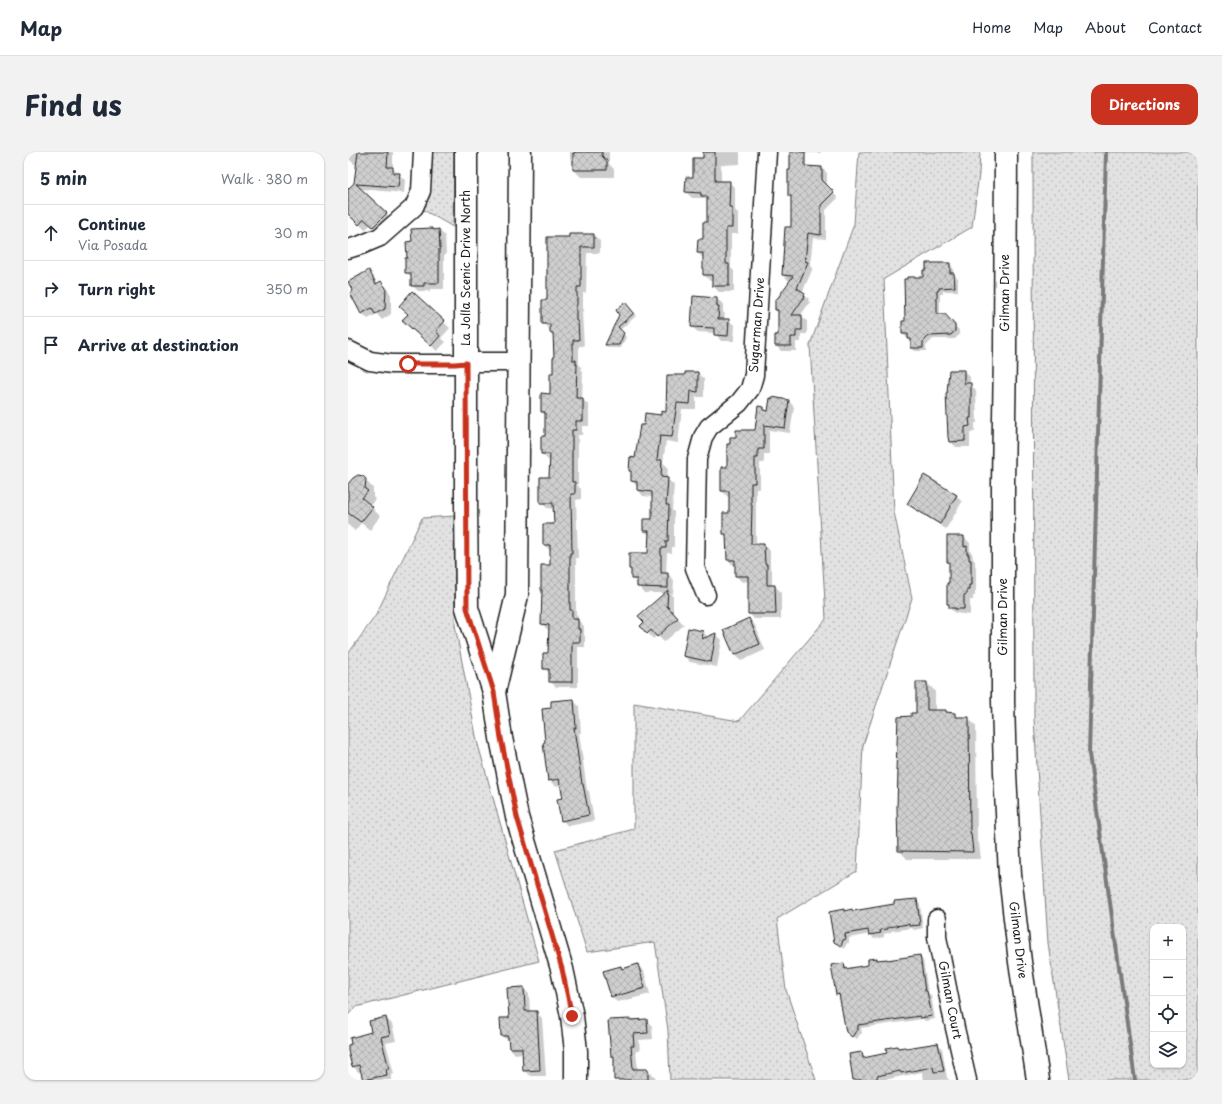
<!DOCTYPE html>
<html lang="en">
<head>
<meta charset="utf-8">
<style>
  :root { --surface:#fff; --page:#f2f2f3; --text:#1f2937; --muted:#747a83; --line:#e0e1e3; --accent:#c8321e }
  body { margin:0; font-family:"Playpen Sans",sans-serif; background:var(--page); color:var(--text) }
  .controls { position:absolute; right:12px; bottom:12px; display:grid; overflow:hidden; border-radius:8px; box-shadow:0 1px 3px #0004 }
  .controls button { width:36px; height:36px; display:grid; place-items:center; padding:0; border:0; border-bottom:1px solid var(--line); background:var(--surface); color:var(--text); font:20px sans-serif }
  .stop { position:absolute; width:12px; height:12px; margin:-9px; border:3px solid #c8321e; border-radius:50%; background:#fff }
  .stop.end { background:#c8321e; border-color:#fff; box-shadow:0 1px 4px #0008 }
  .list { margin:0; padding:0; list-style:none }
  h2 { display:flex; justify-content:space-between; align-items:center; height:52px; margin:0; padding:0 16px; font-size:17px }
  h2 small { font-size:13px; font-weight:400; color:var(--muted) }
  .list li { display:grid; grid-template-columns:26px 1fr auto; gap:12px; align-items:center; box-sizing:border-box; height:56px; padding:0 16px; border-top:1px solid var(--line) }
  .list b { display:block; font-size:15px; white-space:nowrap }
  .list p { margin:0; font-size:13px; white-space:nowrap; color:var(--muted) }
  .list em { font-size:13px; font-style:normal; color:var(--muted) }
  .icon { flex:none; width:22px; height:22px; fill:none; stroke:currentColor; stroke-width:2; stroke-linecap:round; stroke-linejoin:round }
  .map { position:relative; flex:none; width:850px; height:928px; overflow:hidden; border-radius:12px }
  header { display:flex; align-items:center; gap:24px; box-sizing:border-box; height:56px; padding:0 20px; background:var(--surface); border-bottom:1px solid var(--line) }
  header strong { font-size:19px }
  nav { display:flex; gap:22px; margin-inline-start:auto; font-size:14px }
  .intro { display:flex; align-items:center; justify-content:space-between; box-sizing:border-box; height:96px; padding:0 24px }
  h1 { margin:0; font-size:28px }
  .button { padding:10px 18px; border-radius:12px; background:var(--accent); color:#fff; font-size:14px; font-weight:700 }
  main { display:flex; gap:24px; padding:0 24px }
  aside { flex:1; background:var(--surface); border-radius:12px; box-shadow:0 1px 3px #0004 }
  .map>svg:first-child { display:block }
  .grass { fill:url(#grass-dots); stroke:#7f7f7f; fill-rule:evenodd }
  .shadow { fill:#0003 }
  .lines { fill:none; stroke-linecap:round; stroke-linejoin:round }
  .stream { stroke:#7a7a7a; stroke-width:4 }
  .building { fill:url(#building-cross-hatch); stroke:#1c1c1c }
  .minor-casing { stroke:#1c1c1c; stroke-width:21 }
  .major-casing { stroke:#1c1c1c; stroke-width:25 }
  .minor { stroke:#fff; stroke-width:18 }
  .major { stroke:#fff; stroke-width:22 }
  .route { stroke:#c8321e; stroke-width:5 }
  .labels { text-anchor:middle; stroke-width:3.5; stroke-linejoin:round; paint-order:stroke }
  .street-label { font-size:12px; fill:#1c1c1c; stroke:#fff }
</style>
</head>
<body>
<header>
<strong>Map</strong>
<nav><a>Home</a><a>Map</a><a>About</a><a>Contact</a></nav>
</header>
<div class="intro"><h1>Find us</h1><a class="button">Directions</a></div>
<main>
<aside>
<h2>5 min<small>Walk · 380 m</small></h2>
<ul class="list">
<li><svg class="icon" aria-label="ahead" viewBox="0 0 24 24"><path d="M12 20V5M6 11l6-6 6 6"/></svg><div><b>Continue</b><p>Via Posada</p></div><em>30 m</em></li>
<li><svg class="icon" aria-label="right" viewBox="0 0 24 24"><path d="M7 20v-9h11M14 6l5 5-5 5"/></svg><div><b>Turn right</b></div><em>350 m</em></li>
<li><svg class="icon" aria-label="arrive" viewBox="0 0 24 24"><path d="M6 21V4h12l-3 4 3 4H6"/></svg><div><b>Arrive at destination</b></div></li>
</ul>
</aside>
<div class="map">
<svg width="850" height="928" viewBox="0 0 850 928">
  <defs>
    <pattern id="grass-dots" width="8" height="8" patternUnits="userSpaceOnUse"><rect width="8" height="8" fill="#e2e2e2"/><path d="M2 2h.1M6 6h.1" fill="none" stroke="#c1c1c1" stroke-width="1.8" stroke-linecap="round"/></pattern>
    <pattern id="building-cross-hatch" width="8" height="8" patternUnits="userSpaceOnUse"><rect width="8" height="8" fill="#cecece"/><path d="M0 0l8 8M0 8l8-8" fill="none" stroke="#b0b0b0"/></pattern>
  </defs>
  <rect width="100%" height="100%" fill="#fff"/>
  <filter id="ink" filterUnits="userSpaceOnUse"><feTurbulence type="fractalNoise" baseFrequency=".025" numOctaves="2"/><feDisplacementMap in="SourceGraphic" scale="8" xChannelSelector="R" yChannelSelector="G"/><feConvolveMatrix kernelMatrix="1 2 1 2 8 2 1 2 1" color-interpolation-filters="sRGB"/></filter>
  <g filter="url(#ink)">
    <!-- grass -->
    <g class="grass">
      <polygon points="82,0 106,0 105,75 72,56"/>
      <polygon points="511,0 632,0 631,22 624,75 536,127 546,360 564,446 515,593 509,719 429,767 438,838 468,928 322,928 320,878 307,790 239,800 207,698 286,677 286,551 391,569 478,467 462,193 506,72"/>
      <path d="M685 0H850V928H721L700 791 686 567ZM805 775H835V913H805Z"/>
      <polygon points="106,364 107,473 129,589 191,809 8,855 0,863 0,502 28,463 74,366"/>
    </g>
    <!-- shadow -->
    <g class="shadow">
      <polygon points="0,0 45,0 45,17 57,28 56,41 13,37 44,67 32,80 23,72 17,78 0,61 0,39 7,31 9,12 6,12 0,6"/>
      <polygon points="222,0 261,0 261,12 266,17 266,25 233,25 226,18 226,11 222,7"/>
      <polygon points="356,0 392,0 392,12 373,13 373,30 381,30 387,36 387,58 390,61 390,82 383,82 383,116 386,119 386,140 371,140 365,134 365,129 362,129 356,123 356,107 350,101 356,88 360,71 360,49 357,46 344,46 338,40 356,7"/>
      <polygon points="448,0 473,0 473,1 449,1"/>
      <polygon points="474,16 479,21 479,34 490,46 478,58 478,87 465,86 462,114 465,116 454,141 461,147 460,149 462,150 452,164 453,164 459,169 459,182 453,182 453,190 448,190 448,199 433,199 428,194 431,184 431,162 428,158 430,148 443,128 440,128 435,123 444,77 444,47 441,43"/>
      <polygon points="91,78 97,84 98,103 96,103 96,137 82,137 82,139 70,139 64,133 64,126 58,120 60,107 65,90 86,79"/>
      <polygon points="246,83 252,89 252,101 239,101 238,141 235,141 235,159 234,160 236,194 231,194 231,212 233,215 233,218 235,219 234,247 241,253 241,274 234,274 234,283 230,283 230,334 233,337 233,347 228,348 230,406 228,406 228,463 230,465 230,468 236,474 236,483 237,484 237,495 230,495 230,535 208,535 202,529 202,522 196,516 201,502 202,478 200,478 194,472 203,414 203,399 196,393 207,373 206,357 199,356 193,350 202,326 202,308 200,308 194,302 198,285 198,264 194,260 203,243 207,208 206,184 203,180 203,177 201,177 195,171 200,149 222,86"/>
      <polygon points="602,112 605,116 605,122 610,126 610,139 595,139 595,142 592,142 592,163 596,163 611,178 611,183 607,187 585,187 578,194 578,199 567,199 564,196 564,190 561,186 559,186 555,182 558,170 576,126"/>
      <polygon points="20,120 26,125 30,132 33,130 39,136 43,143 43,162 34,168 29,162 20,167 14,161"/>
      <polygon points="64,141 102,176 93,186 98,190 89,199 61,174 61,162"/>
      <polygon points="369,147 375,152 375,160 377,162 376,168 381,168 387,174 386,189 373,189 367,181 350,180 344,175"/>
      <polygon points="280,155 288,164 272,178 278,185 273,196 260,196 258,193 273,162"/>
      <polygon points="616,219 622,225 622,232 628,238 629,271 627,271 627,280 622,280 622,295 608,295 602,289 600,242 600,222"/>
      <polygon points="350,221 356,227 356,245 348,245 348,257 334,257 330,291 318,289 315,311 320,315 319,327 326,333 324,358 326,360 326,395 324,395 324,401 319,401 318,422 320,422 326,428 325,442 322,441 325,445 325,460 336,473 316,490 309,483 305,487 300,481 297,470 317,441 296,441 284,426 284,419 282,417 301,403 302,384 296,378 305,368 305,345 295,344 290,338 290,335 284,329 284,321 282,319 283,307 288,307 296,274 319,261 338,224"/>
      <polygon points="441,249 446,255 442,281 421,278 421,302 416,302 416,311 412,311 412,337 408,337 408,393 416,393 422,399 422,416 424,418 424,434 427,434 433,440 433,467 406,467 401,461 401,429 394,430 388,424 388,413 385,413 380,408 379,385 376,382 382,362 382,345 380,345 374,339 374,316 380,316 383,293 389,286 408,279 416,256 421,261"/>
      <polygon points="577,324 609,344 614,350 598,377 566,357 560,352"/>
      <polygon points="17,328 25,336 25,345 27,347 22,354 32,364 22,378 13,371 7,379 0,373 0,334"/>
      <polygon points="616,385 622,391 622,399 624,401 625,407 627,409 627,413 628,415 628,439 627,439 627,444 625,444 625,448 622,448 622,463 607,461 601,455 600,448 602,432 602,412 600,410"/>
      <polygon points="401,467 407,473 417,498 393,509 387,503 376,478"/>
      <polygon points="355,480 360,485 368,482 374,488 369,515 342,510 336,504"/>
      <polygon points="579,531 587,539 587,559 598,559 600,561 606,562 610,566 620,566 628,574 629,689 631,691 633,707 559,707 551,698 551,620 549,619 564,565 569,562"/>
      <polygon points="225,548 231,554 233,581 231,581 239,638 241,639 246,669 220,674 214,668 216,647 213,633 207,634 201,628 198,591 205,557"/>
      <polygon points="569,748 572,752 575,776 566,778 564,776 543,779 543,780 536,782 536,785 526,787 522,782 501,786 501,791 499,791 496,797 486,789 497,760 506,760"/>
      <polygon points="571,804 575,808 580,841 583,843 587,867 577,869 575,867 513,876 514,882 512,882 509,887 503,883 493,847 489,842 496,812 500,817 522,814 529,807 531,809 540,809"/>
      <polygon points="290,814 296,819 302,842 275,849 274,849 269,850 263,844 273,815 275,818"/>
      <polygon points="175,836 181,842 182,860 188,860 194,866 198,924 182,924 176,918 175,901 167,902 162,896 161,889 154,884"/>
      <polygon points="38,866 44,872 48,889 38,891 46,922 43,923 44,928 16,928 14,919 10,920 5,914 0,894 25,881"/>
      <polygon points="298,868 304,874 305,887 291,888 292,899 288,899 290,918 300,918 308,926 308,928 267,928 267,907 263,904 261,869"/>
      <polygon points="590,892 594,896 599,926 602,928 575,928 574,920 536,928 507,928 514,901 518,906 540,902 551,897 558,897"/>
    </g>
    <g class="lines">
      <!-- stream -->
      <polyline class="stream" points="758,0 741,602 787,928"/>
    </g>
    <!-- building -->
    <g class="building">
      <polygon points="10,0 40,0 39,15 45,15 45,21 52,21 50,35 8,32 39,61 25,75 16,67 11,73 0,62 0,37 6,31"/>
      <polygon points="227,0 254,0 254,4 259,9 259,18 225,18 225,1 227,1"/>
      <polygon points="355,0 367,0 367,29 382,29 381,55 384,55 384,76 378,76 378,112 381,112 381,134 364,134 364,123 355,123 355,101 349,101 350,87 355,87 355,70 359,70 359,44 353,44 353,41 337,40 338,25 345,25 345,6 355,6"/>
      <polygon points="442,0 457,0 457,14 474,15 474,28 486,40 473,53 473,83 460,81 457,109 460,110 449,136 457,141 456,143 457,144 444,163 454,163 454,178 448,178 448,185 443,185 443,194 427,194 427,183 430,183 430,158 427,158 427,147 429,147 445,124 434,123 437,75 443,75 443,44 440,44 440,18 442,18"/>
      <polygon points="85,76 85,78 91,77 92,97 91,97 91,131 76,131 76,134 63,134 63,121 57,121 57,106 59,106 58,90 64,89 63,77"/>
      <polygon points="221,82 246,82 246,95 233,95 233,135 229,135 229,153 228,154 228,169 230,169 231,188 225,188 225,208 228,208 228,212 229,212 228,246 235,246 235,269 228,269 228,278 224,278 224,330 227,330 227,342 223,342 224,401 222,401 222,458 224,458 224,467 230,467 230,477 232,477 232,490 224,490 224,530 201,530 201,517 195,517 195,501 200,501 201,473 193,472 194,438 193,438 193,413 202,413 202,393 195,393 195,372 206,372 205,351 192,351 192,325 201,325 202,302 193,302 193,284 197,284 197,260 193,260 193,241 202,242 202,221 205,221 205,206 206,206 205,181 202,181 202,172 194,172 194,148 199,148 199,85 221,85"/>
      <polygon points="578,111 602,111 602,121 606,121 607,135 591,136 591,138 589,139 589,162 597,162 607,173 607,179 603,183 581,184 575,190 575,196 563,196 563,187 560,187 560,182 554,182 554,169 557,169 556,127 559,127 559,125 575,125 575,118 578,118"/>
      <polygon points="21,118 28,132 33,129 38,136 37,157 27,162 24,156 13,162 2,141 5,139 0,130"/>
      <polygon points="64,139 97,169 88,179 92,184 83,194 54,168 60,162 51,154"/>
      <polygon points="345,144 369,146 369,155 371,155 370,167 381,167 380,184 366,183 366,176 343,175"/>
      <polygon points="277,150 286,161 270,175 276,181 271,193 257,193 271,163 268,158"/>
      <polygon points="601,218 616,218 616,231 623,231 623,266 621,266 622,274 617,275 617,289 601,290 600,285 598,241 599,241"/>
      <polygon points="337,220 350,220 350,240 343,239 342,252 329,251 324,285 312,284 309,308 314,308 313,325 320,326 318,353 321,353 320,389 318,389 318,396 313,396 313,421 320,421 320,436 289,435 289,427 283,427 283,417 281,417 281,401 300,401 301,379 295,379 295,367 304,367 304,340 289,338 289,330 283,329 283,319 281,319 282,305 287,306 292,273 296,273 297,261 313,263 313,259 318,260 319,223 337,223"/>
      <polygon points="424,245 441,248 437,276 416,273 416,297 410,297 410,306 407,306 407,331 403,331 403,353 404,353 403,392 416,392 417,412 419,412 419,433 427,433 428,462 400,462 400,424 387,424 387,408 379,408 378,382 375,382 375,361 381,361 381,339 373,339 373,315 379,315 379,292 382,292 382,285 388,285 388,278 407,278 410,254 416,255 416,258 420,259 422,246 424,247"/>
      <polygon points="10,323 15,324 18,327 17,337 20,339 14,346 25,355 13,370 0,361 0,332 5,326"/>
      <polygon points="576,323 609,343 592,372 559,352"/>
      <polygon points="599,384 616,384 616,395 619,394 619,402 621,402 621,408 623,408 623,433 621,433 621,438 619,438 619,442 616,443 616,457 607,457 607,456 601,456 601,452 599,452 599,431 601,431 601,410 599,410"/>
      <polygon points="320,438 319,454 330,466 309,485 303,478 299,482 292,474 296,470 290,464"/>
      <polygon points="401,466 412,492 386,503 375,478"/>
      <polygon points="340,476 355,479 354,487 368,481 363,510 335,504"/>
      <polygon points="568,530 579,530 579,558 598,558 598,560 607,561 607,565 621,565 622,681 623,681 625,700 550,699 549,655 550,619 548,619 550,565 563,564 563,561 568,561"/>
      <polygon points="226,547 228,576 226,576 234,632 235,632 241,663 213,669 209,647 215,646 211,627 200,629 195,591 197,590 194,557 203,556 203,549"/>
      <polygon points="569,747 572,773 561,774 561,772 540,775 540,777 532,778 533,781 521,783 520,778 497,782 498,787 495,788 493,794 486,790 481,760 496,757 496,759 504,757 505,759 546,752 546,749"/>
      <polygon points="572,803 577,839 579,839 584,864 572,866 572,864 510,873 510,878 508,879 504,885 498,880 491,842 488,843 483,813 496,811 497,817 520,813 520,807 529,806 529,808 539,807 539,808"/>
      <polygon points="290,812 297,836 268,844 268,843 263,845 255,819 273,814 274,817"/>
      <polygon points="176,835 177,859 189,859 192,918 175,919 174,896 161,896 160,884 153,884 152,866 161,866 159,836"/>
      <polygon points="38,865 42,883 33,885 41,917 38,917 39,923 15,928 11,913 4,915 0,899 0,893 3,892 2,886 23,880 21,869"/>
      <polygon points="283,867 283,868 299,867 300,881 285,882 286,894 283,894 285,917 300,917 300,928 266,928 266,904 263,904 260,868"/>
      <polygon points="590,891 596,919 586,920 585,915 553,921 552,919 529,924 529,927 522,928 505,928 501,902 514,900 515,906 539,901 538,896 549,894 550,896 557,895 558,896"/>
    </g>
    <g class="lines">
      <!-- minor casing -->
      <g class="minor-casing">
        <g id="minor">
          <polyline points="0,97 13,93 32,85 66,55 73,39 75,0"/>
          <polyline points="0,198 22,209 44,212 107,212 131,210 171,210"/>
          <polyline points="358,443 347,416 349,307 355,285 361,275 391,251 402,237 406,223 419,0"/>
          <polyline points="589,767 589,785 607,876 619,928"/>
        </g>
      </g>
      <!-- major casing -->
      <g class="major-casing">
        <g id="major">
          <polyline points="118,0 118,346 119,456 146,540 153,586 169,665 214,817 224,864 228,899 228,928"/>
          <polyline points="658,0 657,201 655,332 655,549 657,620 662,723 672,810 690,928"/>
          <polyline points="146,540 169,443 172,0"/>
        </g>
      </g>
      <!-- minor -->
      <use href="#minor" class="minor"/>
      <!-- major -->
      <use href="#major" class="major"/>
    </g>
  </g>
  <g class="lines" filter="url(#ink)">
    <!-- route -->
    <polyline class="route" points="60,212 107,212 118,211 119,456 146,540 153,586 169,665 214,817 224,864"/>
  </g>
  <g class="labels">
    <!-- street labels -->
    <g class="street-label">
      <text transform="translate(118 116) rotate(-90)" y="4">La Jolla Scenic Drive North</text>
      <text transform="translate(657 141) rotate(-90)" y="4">Gilman Drive</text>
      <text transform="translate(409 173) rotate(-86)" y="4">Sugarman Drive</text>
      <text transform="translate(655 465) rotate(-90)" y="4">Gilman Drive</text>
      <text transform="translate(670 788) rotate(83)" y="4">Gilman Drive</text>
      <text transform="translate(602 848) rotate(79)" y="4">Gilman Court</text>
    </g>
  </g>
</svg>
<div class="controls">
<button>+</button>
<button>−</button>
<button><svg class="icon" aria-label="locate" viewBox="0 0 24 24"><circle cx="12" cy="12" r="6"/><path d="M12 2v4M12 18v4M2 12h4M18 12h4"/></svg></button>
<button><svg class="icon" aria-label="layers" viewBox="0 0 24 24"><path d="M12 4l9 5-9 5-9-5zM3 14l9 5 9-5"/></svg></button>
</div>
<div class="stop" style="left:60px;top:212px"></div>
<div class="stop end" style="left:224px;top:864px"></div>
</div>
</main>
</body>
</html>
